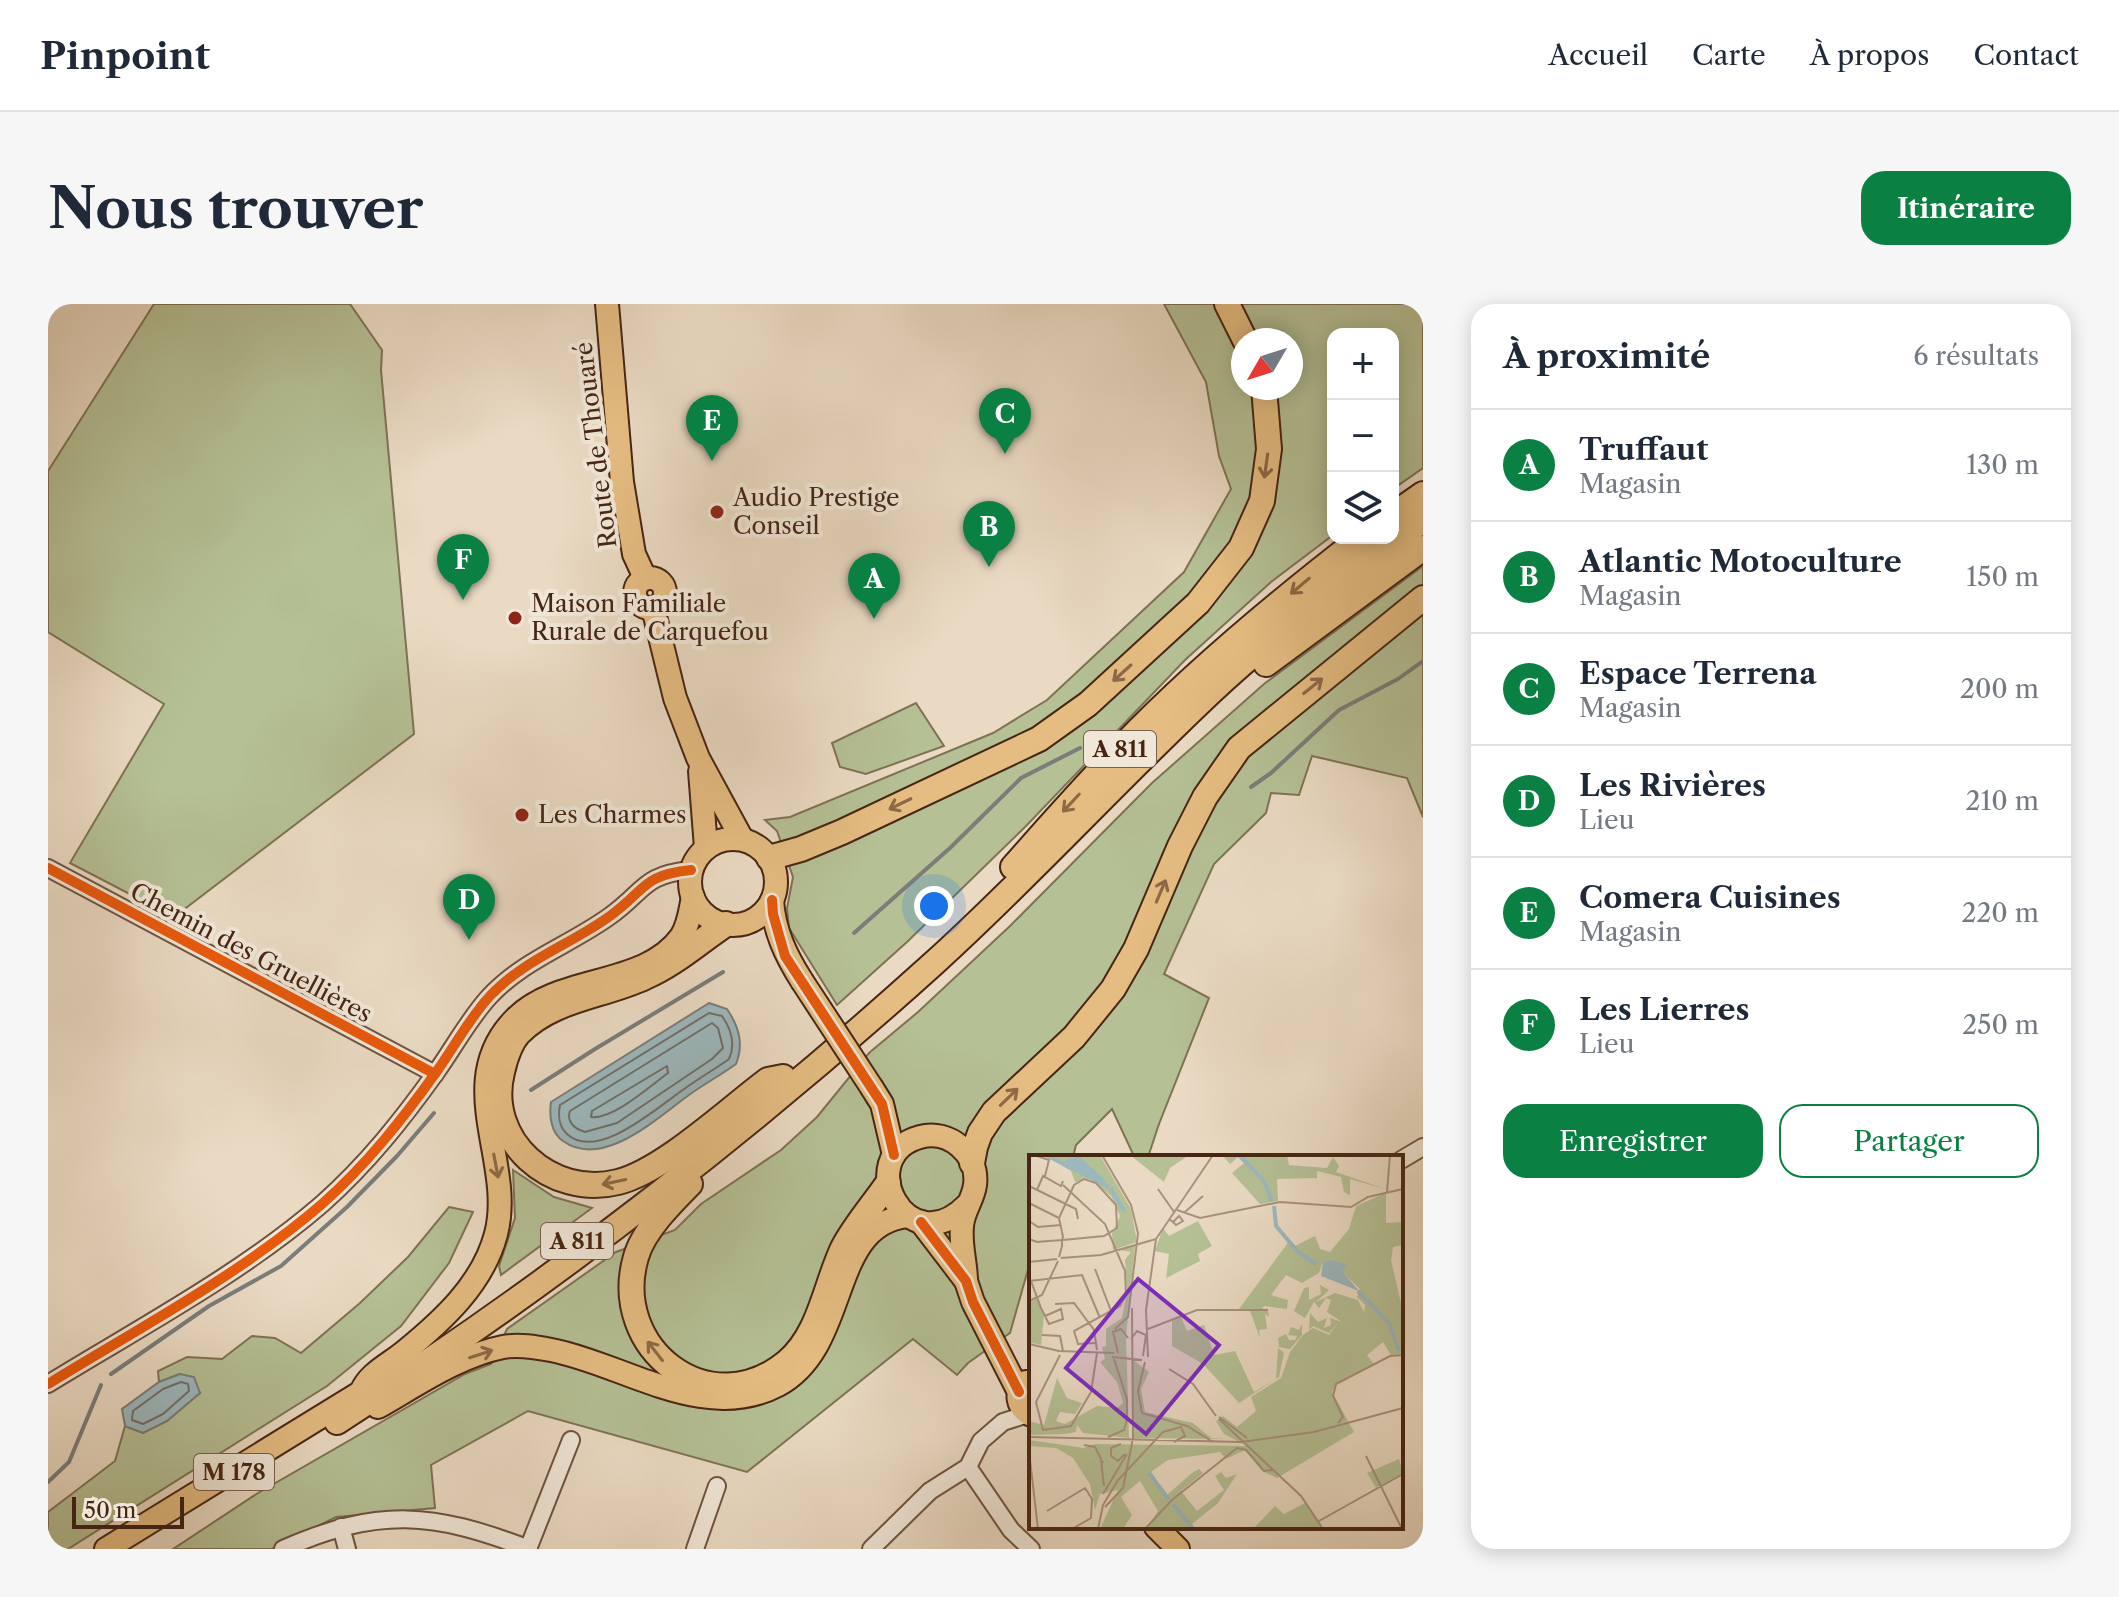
<!DOCTYPE html>
<html lang="fr">
<head>
<meta charset="utf-8">
<style>
  :root { --surface:#fff; --page:#f6f6f7; --text:#1f2937; --muted:#747a83; --line:#e0e1e3; --accent:#0b8043 }
  body { margin:0; font-family:"Libre Caslon Text",serif; background:var(--page); color:var(--text) }
  .controls { position:absolute; right:24px; top:24px; display:grid; overflow:hidden; border-radius:16px; box-shadow:0 4px 20px #0003 }
  .controls button { width:72px; height:72px; display:grid; place-items:center; padding:0; border:0; border-bottom:2px solid var(--line); background:var(--surface); color:var(--text); font:40px sans-serif }
  .compass { position:absolute; left:1183px; top:24px; width:72px; height:72px; border-radius:50%; background:var(--surface); box-shadow:0 4px 20px #0003; rotate:231deg }
  .scale { position:absolute; left:24px; bottom:20px; width:112px; box-sizing:border-box; padding-left:8px; border:4px solid #462513; border-top:0; font-size:22px; line-height:28px; white-space:nowrap; color:#462513; -webkit-text-stroke:6px #f1e7d8; paint-order:stroke }
  .you { position:absolute; left:886px; top:602px; width:28px; height:28px; margin:-20px; border:6px solid #fff; border-radius:50%; background:#1a73e8; box-shadow:0 0 0 12px #1a73e833 }
  .badge { display:grid; place-items:center; width:52px; height:52px; border-radius:50%; background:var(--accent); color:#fff; font-size:26px; font-weight:700 }
  .pin { position:absolute; translate:-50% -66px; filter:drop-shadow(0 2px 4px #0008) }
  .pin::after { content:''; position:absolute; top:42px; width:28px; height:24px; background:inherit; clip-path:polygon(0 0,100% 0,50% 100%) }
  .list { margin:0; padding:0; list-style:none }
  h2 { display:flex; justify-content:space-between; align-items:center; height:104px; margin:0; padding:0 32px; font-size:34px }
  h2 small { font-size:26px; font-weight:400; color:var(--muted) }
  .list li { display:grid; grid-template-columns:52px 1fr auto; gap:24px; align-items:center; box-sizing:border-box; height:112px; padding:0 32px; border-top:2px solid var(--line) }
  .list b { display:block; font-size:30px; white-space:nowrap }
  .list p { margin:0; font-size:26px; white-space:nowrap; color:var(--muted) }
  .list em { font-size:26px; font-style:normal; color:var(--muted) }
  .actions { display:flex; gap:16px; padding:24px 32px }
  .actions a { flex:1; padding:18px 0; border:2px solid var(--accent); border-radius:24px; text-align:center; font-size:28px; color:var(--accent) }
  .actions .main { background:var(--accent); color:#fff }
  .icon { flex:none; width:44px; height:44px; fill:none; stroke:currentColor; stroke-width:2; stroke-linecap:round; stroke-linejoin:round }
  .map { position:relative; flex:none; width:1375px; height:1245px; overflow:hidden; border-radius:24px }
  header { display:flex; align-items:center; gap:48px; box-sizing:border-box; height:112px; padding:0 40px; background:var(--surface); border-bottom:2px solid var(--line) }
  header strong { font-size:38px }
  nav { display:flex; gap:44px; margin-inline-start:auto; font-size:28px }
  .intro { display:flex; align-items:center; justify-content:space-between; box-sizing:border-box; height:192px; padding:0 48px }
  h1 { margin:0; font-size:56px }
  .button { padding:20px 36px; border-radius:24px; background:var(--accent); color:#fff; font-size:28px; font-weight:700 }
  main { display:flex; gap:48px; padding:0 48px }
  aside { flex:1; background:var(--surface); border-radius:24px; box-shadow:0 4px 20px #0003 }
  .map>svg:first-child { display:block }
  .green { fill:#b5c095; stroke:#7e7254; stroke-width:2; fill-rule:evenodd }
  .water { fill:#9cb8be; stroke:#7a7d7a; stroke-width:2 }
  .lines { fill:none; stroke-linecap:round; stroke-linejoin:round }
  .shore { stroke:#716e68; stroke-width:2 }
  .stream { stroke:#7a7d7a; stroke-width:4 }
  .minor-casing { stroke:#6f523f; stroke-width:20 }
  .major-casing { stroke:#462513; stroke-width:26 }
  .highway-casing { stroke:#462513; stroke-width:28 }
  .minor { stroke:#f1e7d8; stroke-width:16 }
  .major { stroke:#e5bd82; stroke-width:22 }
  .highway { stroke:#e5bd82; stroke-width:24 }
  .major-bridge-casing { stroke:#462513; stroke-width:26; stroke-linecap:butt }
  .major-bridge { stroke:#e5bd82; stroke-width:22 }
  .cycleway-casing { stroke:#f1e7d8; stroke-width:15 }
  .cycleway { stroke:#e8590c; stroke-width:10 }
  .oneway { stroke:#8e6945 }
  .poi-dot { fill:#8f2418; stroke:#f1e7d8; stroke-width:3 }
  .labels { text-anchor:middle; stroke-width:8; stroke-linejoin:round; paint-order:stroke }
  .shield { fill:#f1e7d8; stroke:#795f4e; stroke-width:2 }
  .shield-label { font-size:22px; font-weight:bold; fill:#462513 }
  .street-label { font-size:24px; fill:#462513; stroke:#f1e7d8 }
  .poi-label { font-size:24px; fill:#462513; stroke:#f1e7d8; text-anchor:start }
  .inset-river { fill:none; stroke:#9cb8be; stroke-width:4 }
  .inset-road { fill:none; stroke:#a8927d; stroke-width:2 }
  .view { fill:#7b2cbf; fill-opacity:0.15; stroke:#7b2cbf; stroke-width:4 }
  .inset-edge { fill:none; stroke:#462513; stroke-width:4 }
</style>
</head>
<body>
<header>
<strong>Pinpoint</strong>
<nav><a>Accueil</a><a>Carte</a><a>À propos</a><a>Contact</a></nav>
</header>
<div class="intro"><h1>Nous trouver</h1><a class="button">Itinéraire</a></div>
<main>
<div class="map">
<svg width="1375" height="1245" viewBox="0 0 1375 1245">
  <rect width="100%" height="100%" fill="#eadac3"/>
  <filter id="stains"><feTurbulence type="fractalNoise" baseFrequency=".0025" numOctaves="4"/><feColorMatrix values="0 0 0 0 .2 0 0 0 0 .09 0 0 0 0 .02 0 0 0 .5 -.17"/></filter>
  <radialGradient id="worn" r=".72"><stop offset=".6" stop-color="#630" stop-opacity="0"/><stop offset="1" stop-color="#630" stop-opacity=".3"/></radialGradient>
  <!-- green -->
  <g class="green">
    <polygon points="106,0 302,0 334,46 333,66 366,430 126,613 22,559 116,400 0,328 0,167"/>
    <path d="M1116 0H1375V164L1345 185V30H1285V231L1223 278 1137 356 978 522 859 638 789 701 741 624 739 604 745 573 729 527 717 516 742 513 945 429 999 396 1136 268 1183 185 1171 152 1158 78ZM1195 36H1243V84H1195Z"/>
    <polygon points="1375,262 1375,513 1359,474 1264,452 1251,491 1223,489 1218,509 1166,560 1116,670 1161,694 1111,820 1100,853 1084,853 1085,850 1064,805 1028,841 1025,853 983,853 983,955 962,1029 920,1059 909,1071 865,1035 699,1168 480,1107 383,1161 387,1204 288,1213 224,1245 125,1245 210,1189 417,1070 443,1060 459,1025 568,948 627,926 653,900 733,846 769,813 821,749 870,708 962,622 1104,479 1216,380"/>
    <polygon points="868,399 896,442 818,470 792,463 784,439"/>
    <polygon points="465,866 506,893 544,904 453,971 451,962 467,914"/>
    <polygon points="401,903 425,908 401,959 353,1022 279,1082 20,1245 0,1245 0,1208 67,1157 77,1122 95,1129 119,1117 152,1089 132,1070 111,1078 110,1067 139,1053 174,1055 204,1032 227,1034 253,1049 312,999 360,953"/>
  </g>
  <!-- water -->
  <g class="water">
    <path d="M661 699 679 705C691 723 696 740 688 760 673 771 656 780 641 791 610 813 555 866 515 837 503 829 501 812 503 798Z"/>
    <polygon points="132,1070 146,1073 152,1089 119,1117 95,1129 77,1122 74,1105 111,1078"/>
  </g>
  <g class="lines">
    <!-- shore -->
    <g class="shore">
      <path d="M661 709 674 712C683 725 688 740 681 755 667 765 653 773 639 783 613 800 550 859 519 830 511 823 510 811 512 801Z"/>
      <path d="M664 719 670 724 675 744 664 755 569 819 537 828C527 825 518 818 522 807Z"/>
      <path d="M619 762 620 769C602 782 565 816 543 813L544 807Z"/>
      <polygon points="133,1078 140,1080 141,1087 115,1110 95,1120 84,1116 85,1107 115,1085"/>
    </g>
    <!-- stream -->
    <g class="stream">
      <polyline points="1203,483 1223,469 1291,406 1350,375 1375,357"/>
      <polyline points="806,629 902,544 973,474 1032,444"/>
      <polyline points="483,786 547,745 675,668"/>
      <polyline points="63,1070 161,1002 233,962 299,903 349,852 386,809"/>
      <polyline points="0,1178 21,1158 53,1081"/>
    </g>
    <!-- minor casing -->
    <g class="minor-casing">
      <g id="minor">
        <polyline points="0,564 387,770"/>
        <polyline points="1353,856 1375,843"/>
        <path d="M0 1080C91 1024 193 970 274 900 319 860 354 816 389 767 406 743 421 715 441 693 475 656 522 641 562 612 598 586 594 571 643 566"/>
        <polyline points="920,1163 963,1226 983,1245"/>
        <polyline points="293,1223 299,1245"/>
        <path d="M235 1245C331 1203 385 1208 481 1245"/>
        <polyline points="480,1245 523,1136"/>
        <polyline points="647,1245 669,1182"/>
        <polyline points="823,1245 882,1187 920,1163 933,1137 940,1131 955,1118 980,1110"/>
      </g>
    </g>
    <!-- major casing -->
    <g class="major-casing">
      <g id="major">
        <polyline points="559,0 574,178 586,250 597,274"/>
        <circle cx="602" cy="289" r="15"/>
        <polyline points="605,304 627,394 650,454 694,535"/>
        <polyline points="652,467 658,544"/>
        <circle cx="685" cy="578" r="43"/>
        <path d="M724 596C726 627 738 652 754 677"/>
        <polyline points="824,784 834,800 846,851"/>
        <polyline points="873,918 918,977 925,998 971,1088"/>
        <path d="M918 977C918 959 912 942 914 922 915 907 925 896 927 881 931 850 901 825 872 833 803 852 859 962 919 901"/>
        <path d="M978 1078C966 1089 969 1103 983 1111"/>
        <path d="M330 1103C369 1081 410 1052 455 1043 471 1040 488 1043 503 1046 576 1060 656 1120 730 1081 803 1042 779 921 859 912"/>
        <polyline points="1108,1223 1130,1245"/>
        <path d="M58 1245 313 1088C321 1069 340 1061 356 1048 394 1017 435 980 448 930 467 858 404 779 467 715 511 670 596 684 633 633 641 621 642 607 645 593"/>
      </g>
    </g>
    <!-- highway casing -->
    <g class="highway-casing">
      <g id="highway">
        <polyline points="1179,0 1197,36"/>
        <polyline points="1345,211 1375,190"/>
        <polyline points="1218,360 1375,244"/>
        <polyline points="721,554 753,545 794,528 991,435 1040,400 1150,299 1193,244 1214,197 1221,145 1216,84"/>
        <path d="M965 563C1001 522 1038 481 1075 442 1148 366 1230 298 1313 234"/>
        <path d="M678 620C651 638 627 660 597 673 554 693 506 694 471 729 462 739 457 755 454 768 437 836 503 895 570 878 615 867 681 805 720 776L735 773"/>
        <polyline points="924,859 927,843 932,829 946,808 1026,733 1065,685 1088,645 1132,542 1157,493 1191,444 1375,294"/>
        <path d="M642 880C624 898 595 927 588 953 561 1045 662 1122 739 1058 772 1030 777 982 795 944 807 921 825 901 840 879"/>
        <path d="M289 1118C500 982 699 828 886 659 982 572 1070 475 1165 386 1231 325 1303 270 1375 216"/>
      </g>
    </g>
    <!-- minor -->
    <use href="#minor" class="minor"/>
    <!-- major -->
    <use href="#major" class="major"/>
    <!-- highway -->
    <use href="#highway" class="highway"/>
    <!-- major-bridge casing -->
    <g class="major-bridge-casing">
      <polyline id="major-bridge" points="754,677 824,784"/>
    </g>
    <!-- major-bridge -->
    <use href="#major-bridge" class="major-bridge"/>
    <!-- cycleway casing -->
    <g class="cycleway-casing">
      <g id="cycleway">
        <polyline points="0,564 387,770"/>
        <polyline points="724,596 725,610 737,652 834,800 846,851"/>
        <polyline points="873,918 918,977 925,998 971,1088"/>
        <path d="M0 1080C91 1024 193 970 274 900 319 860 354 816 389 767 406 743 421 715 441 693 475 656 522 641 562 612 598 586 594 571 643 566"/>
      </g>
    </g>
    <!-- cycleway -->
    <use href="#cycleway" class="cycleway"/>
  </g>
  <!-- one-way arrows -->
  <defs><path id="oneway-shaft" d="M-6 0H5M1.5-3L5.5 0L1.5 3" fill="none" stroke-width="1.6" stroke-linecap="round" stroke-linejoin="round" transform="scale(2)"/></defs>
  <g class="oneway">
    <use href="#oneway-shaft" transform="translate(1218 162) rotate(98)"/>
    <use href="#oneway-shaft" transform="translate(1252 282) rotate(140)"/>
    <use href="#oneway-shaft" transform="translate(1074 369) rotate(138)"/>
    <use href="#oneway-shaft" transform="translate(1265 382) rotate(-39)"/>
    <use href="#oneway-shaft" transform="translate(1023 499) rotate(133)"/>
    <use href="#oneway-shaft" transform="translate(852 500) rotate(154)"/>
    <use href="#oneway-shaft" transform="translate(1113 587) rotate(-67)"/>
    <use href="#oneway-shaft" transform="translate(961 793) rotate(-44)"/>
    <use href="#oneway-shaft" transform="translate(448 862) rotate(79)"/>
    <use href="#oneway-shaft" transform="translate(566 878) rotate(168)"/>
    <use href="#oneway-shaft" transform="translate(607 1047) rotate(-128)"/>
    <use href="#oneway-shaft" transform="translate(433 1050) rotate(-18)"/>
  </g>
  <!-- markers -->
  <g class="poi-dot">
    <circle cx="669" cy="208" r="8"/>
    <circle cx="467" cy="314" r="8"/>
    <circle cx="474" cy="511" r="8"/>
  </g>
  <g class="labels">
    <!-- shield labels -->
    <g class="shield">
      <rect x="1036" y="427" width="72" height="36" rx="6"/>
      <rect x="493" y="919" width="72" height="36" rx="6"/>
      <rect x="146" y="1150" width="80" height="36" rx="6"/>
    </g>
    <g class="shield-label">
      <text x="1072" y="453">A 811</text>
      <text x="529" y="945">A 811</text>
      <text x="186" y="1176">M 178</text>
    </g>
    <!-- street labels -->
    <g class="street-label">
      <text transform="translate(548 141) rotate(-97)" y="8">Route de Thouaré</text>
      <text transform="translate(203 649) rotate(28)" y="8">Chemin des Gruellières</text>
    </g>
    <!-- poi labels -->
    <g class="poi-label">
      <text x="685" y="202">Audio Prestige<tspan x="685" dy="28">Conseil</tspan></text>
      <text x="483" y="308">Maison Familiale<tspan x="483" dy="28">Rurale de Carquefou</tspan></text>
      <text x="490" y="519">Les Charmes</text>
    </g>
  </g>
  <!-- overview -->
  <g transform="translate(981 851)">
    <rect width="374" height="374" fill="#eadac3"/>
    <path d="M15 0H71L102 54 108 87 84 95 83 78 91 61 82 41 61 24 46 27 42 16ZM101 0 155 1 160 0 141 13 135 27ZM193 0H258L260 10 298 13 304 2 310 11 307 17 356 34 321 24V40L315 37 312 22 288 16V23L248 24 249 46 231 49 203 18 215 8 209 2 201 9ZM357 38V68L374 67V90L364 92 362 105 374 157V199L362 200 354 187 338 200 345 209 307 229 303 237 325 277 248 323 233 316 216 295 197 304 191 297 139 305 122 317 138 340 163 318 170 314 174 318 152 336 168 356 195 335 186 321 192 317 197 323 208 319 189 348 163 369 166 374H117L129 356 111 326 92 342 103 360 94 374H71L89 335 71 339 66 355 61 329 44 303 27 293 0 291V285L55 293 66 289 218 291 195 279 187 266 194 261 208 272 227 256 222 242 252 223 261 197 274 180 284 173 300 180 309 168 300 178 284 171 280 175 281 158 289 167 298 163 295 173 302 170 301 163 313 167 298 157 302 145 297 143 290 153 285 147 276 163 265 156 275 133 280 132V145L292 139 291 130 300 135 287 147 306 138 329 145 335 157 336 150 328 142 331 134 312 116 317 110 304 106 294 107 290 118 273 128 257 120 242 140 259 145 258 154 235 151 233 153 239 156 240 162 236 159 238 174 230 175 231 183 221 156 210 154 261 85 266 91 286 81 291 94 301 97 320 74 327 51ZM169 66 183 91 169 99 171 106 137 123 140 99 126 96 134 73 140 81ZM106 90 97 182 100 283 54 278 48 270 47 277 36 279 0 280V266L15 270 28 223 38 243 53 248 46 259 31 257 27 266 36 269 68 251 88 253 94 248 88 227 71 207 76 204 73 192 77 191V174L93 163 98 135 96 105 102 97 91 95ZM8 144 15 160 12 190 0 187V147ZM152 162 158 176 175 170 185 200 206 196 225 237 247 224 249 193 255 198 250 222 210 248 174 209 143 191V166ZM273 169V180L261 194 250 192 249 183 257 179 260 185H266L268 181 259 180 262 172 270 175ZM103 204 120 217 112 234 116 257 164 268 182 283 199 284 105 283ZM370 304 374 318 347 333 338 318ZM276 348 293 374H224L246 351 255 359Z" fill="#b5c095"/>
    <path d="M49 0 76 25V28L34 7ZM303 105 318 110 313 116 330 136 292 121 294 107Z" fill="#9cb8be"/>
    <path class="inset-river" d="M17 0 80 32M210 0 235 26 243 46M81 33 96 57M245 51 247 71 269 97 287 109M329 136 360 168 370 196M120 318 140 345M144 349 164 374"/>
    <path class="inset-road" d="M5 0 20 5 16 21M73 0 102 50 109 78 99 162 86 174M34 30 76 69 96 116 97 140 91 151 45 176 49 189 66 188M0 31 47 54 49 64M129 34 145 57M8 35 14 21 32 31 34 26M358 37 361 0M0 48 30 63M148 55 171 63 251 47 322 52 339 42 374 34M156 57 174 41M140 64 144 67 147 70 154 66 150 61 144 67M0 66 9 72 32 70M0 84 8 87 19 86H20L33 85H34L65 82 75 81 88 73 87 50 67 28 55 24 45 30 30 63 34 82 33 85V91L30 102M32 103 72 100 127 84M0 107 28 104M66 114 82 156M0 126 53 120 71 163M2 126 12 153 20 169 34 164 32 154 16 161M0 146 13 140 29 106M26 149 45 148 65 175 68 195M119 174 168 155H239M13 180 31 181 34 196M102 184 108 176 117 180 114 201M0 189 30 196M29 196 85 198M89 198 84 177 92 174 99 183M31 200 7 247 14 275 42 271 62 237 68 198M83 202 113 205M119 202 117 155 127 84 184 0M116 207 109 236 113 258 158 271 184 287M140 214 164 229 187 261M190 262 218 283M190 264 272 341 294 374M309 268 314 262 304 241 307 229 361 201 374 200M0 282 212 287 285 277 374 253M79 282 95 275 98 264V244L85 204M92 289 82 293V301L89 306 96 299M55 290 66 292 74 308M0 296 9 374M337 301 373 374M72 305 75 331M74 339 98 299M76 352 94 333 104 283 103 153M18 356 56 333 63 344 62 363 43 374M290 366 374 319M69 374 74 350 89 325 134 277 152 272 156 281 145 287M116 374 143 345 208 293 217 295 235 316 243 315"/>
    <path class="view" d="M109 124 190 190 117 279 37 213Z"/>
    <rect width="374" height="374" class="inset-edge"/>
  </g>
  <rect width="100%" height="100%" filter="url(#stains)"/>
  <rect width="100%" height="100%" fill="url(#worn)"/>
</svg>
<div class="controls">
<button>+</button>
<button>−</button>
<button><svg class="icon" aria-label="layers" viewBox="0 0 24 24"><path d="M12 4l9 5-9 5-9-5zM3 14l9 5 9-5"/></svg></button>
</div>
<svg class="compass" viewBox="-18 -18 36 36"><path d="M0-13l5 13h-10z" fill="#e53935"/><path d="M0 13l5-13h-10z" fill="#747a83"/></svg>
<div class="scale">50 m</div>
<div class="you"></div>
<div class="pin badge" style="left:826px;top:315px">A</div>
<div class="pin badge" style="left:941px;top:263px">B</div>
<div class="pin badge" style="left:957px;top:150px">C</div>
<div class="pin badge" style="left:421px;top:636px">D</div>
<div class="pin badge" style="left:664px;top:157px">E</div>
<div class="pin badge" style="left:415px;top:296px">F</div>
</div>
<aside>
<h2>À proximité<small>6 résultats</small></h2>
<ul class="list">
<li><span class="badge">A</span><div><b>Truffaut</b><p>Magasin</p></div><em>130 m</em></li>
<li><span class="badge">B</span><div><b>Atlantic Motoculture</b><p>Magasin</p></div><em>150 m</em></li>
<li><span class="badge">C</span><div><b>Espace Terrena</b><p>Magasin</p></div><em>200 m</em></li>
<li><span class="badge">D</span><div><b>Les Rivières</b><p>Lieu</p></div><em>210 m</em></li>
<li><span class="badge">E</span><div><b>Comera Cuisines</b><p>Magasin</p></div><em>220 m</em></li>
<li><span class="badge">F</span><div><b>Les Lierres</b><p>Lieu</p></div><em>250 m</em></li>
</ul>
<div class="actions"><a class="main">Enregistrer</a><a>Partager</a></div>
</aside>
</main>
</body>
</html>
